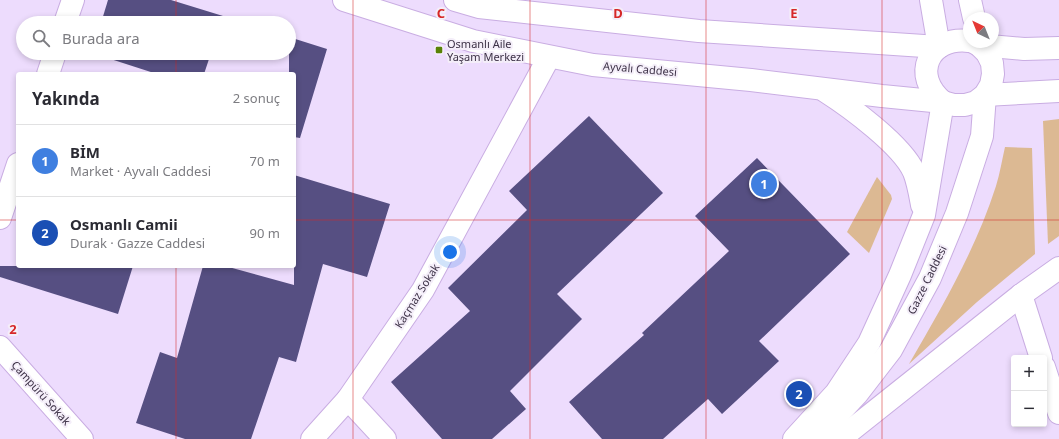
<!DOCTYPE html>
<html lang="tr">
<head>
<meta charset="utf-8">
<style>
  :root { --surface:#fff; --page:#f2f2f3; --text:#2b2b33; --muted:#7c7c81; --line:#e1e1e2; --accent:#598206 }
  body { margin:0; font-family:"Noto Sans",sans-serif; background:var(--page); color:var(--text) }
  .controls { position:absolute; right:12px; bottom:12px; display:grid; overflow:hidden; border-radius:4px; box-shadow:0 2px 6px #0003 }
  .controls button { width:36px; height:36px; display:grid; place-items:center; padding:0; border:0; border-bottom:1px solid var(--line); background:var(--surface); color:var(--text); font:20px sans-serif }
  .compass { position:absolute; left:963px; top:12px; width:36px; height:36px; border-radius:50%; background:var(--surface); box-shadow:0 2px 6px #0003; rotate:317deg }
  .you { position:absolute; left:450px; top:252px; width:14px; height:14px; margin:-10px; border:3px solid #fff; border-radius:50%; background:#1a73e8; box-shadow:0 0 0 6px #1a73e833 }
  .badge { display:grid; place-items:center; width:26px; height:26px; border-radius:50%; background:var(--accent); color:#fff; font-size:13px; font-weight:700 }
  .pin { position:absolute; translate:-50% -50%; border:2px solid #fff; box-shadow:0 1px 4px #0006 }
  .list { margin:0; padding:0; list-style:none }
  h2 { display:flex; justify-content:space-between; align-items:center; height:52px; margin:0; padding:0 16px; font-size:17px }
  h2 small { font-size:13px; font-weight:400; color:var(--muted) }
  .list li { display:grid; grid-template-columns:26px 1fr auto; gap:12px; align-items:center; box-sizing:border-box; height:72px; padding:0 16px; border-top:1px solid var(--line) }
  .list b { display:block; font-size:15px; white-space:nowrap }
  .list p { margin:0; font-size:13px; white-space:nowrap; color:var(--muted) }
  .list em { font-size:13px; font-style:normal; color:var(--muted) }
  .icon { flex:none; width:22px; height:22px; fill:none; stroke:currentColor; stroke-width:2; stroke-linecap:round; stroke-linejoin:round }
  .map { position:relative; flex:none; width:1059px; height:439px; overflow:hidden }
  .search { position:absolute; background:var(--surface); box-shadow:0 2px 6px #0003; left:16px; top:16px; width:280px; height:44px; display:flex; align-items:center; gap:10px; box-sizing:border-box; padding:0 14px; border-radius:22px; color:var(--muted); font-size:15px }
  .panel { position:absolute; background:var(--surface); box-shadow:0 2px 6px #0003; left:16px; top:72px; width:280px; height:196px; border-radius:4px }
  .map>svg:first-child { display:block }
  .green { fill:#dcb993 }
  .building { fill:#564f82 }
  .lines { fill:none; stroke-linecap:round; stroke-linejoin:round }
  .minor-casing { stroke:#c9ade2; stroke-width:24 }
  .tertiary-casing { stroke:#c9ade2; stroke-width:24 }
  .secondary-casing { stroke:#c9ade2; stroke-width:24 }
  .minor { stroke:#fff; stroke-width:22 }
  .tertiary { stroke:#fff; stroke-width:22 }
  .secondary { stroke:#fff; stroke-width:22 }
  .grid { fill:none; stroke:#d62828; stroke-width:1; stroke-opacity:0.55 }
  .poi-dot { fill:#598206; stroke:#f4eef9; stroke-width:1.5 }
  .labels { text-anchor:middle; stroke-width:4; stroke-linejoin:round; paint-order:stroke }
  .poi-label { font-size:11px; fill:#3c3146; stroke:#f4eef9; text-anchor:start }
  .street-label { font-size:11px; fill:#3c3146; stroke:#f4eef9 }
  .grid-label { font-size:13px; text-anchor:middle; font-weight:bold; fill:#d62828; stroke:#f4eef9; stroke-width:4; stroke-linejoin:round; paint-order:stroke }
</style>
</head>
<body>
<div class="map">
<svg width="1059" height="439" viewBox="0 0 1059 439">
  <rect width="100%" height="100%" fill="#eddcfd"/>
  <!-- green -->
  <g class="green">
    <polygon points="1059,119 1059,236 1048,244 1043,121"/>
    <path d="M1005 147 1032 148 1035 254 977 302 909 364C942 307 976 249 996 186 1000 173 1002 160 1005 147Z"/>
    <polygon points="877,177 891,195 892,199 869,253 847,232"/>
  </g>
  <!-- building -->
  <g class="building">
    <polygon points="108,0 171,0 223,16 221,23 101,23"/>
    <polygon points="289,37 327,49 300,138 294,137 294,74 289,74"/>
    <polygon points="92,53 211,53 204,74 157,74"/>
    <polygon points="589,116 663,193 557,294 582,319 510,391 526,409 492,439 442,439 391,382 470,311 448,288 527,210 509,191"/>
    <polygon points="757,158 850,254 759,341 779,361 722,414 708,399 663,439 602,439 569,402 644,335 642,333 729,251 695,216"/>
    <polygon points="294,175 390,204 367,277 323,264 296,362 279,357 251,439 185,439 136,423 160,352 177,358 203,266 225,266 294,285"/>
    <polygon points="0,266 133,266 118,314 0,277"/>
  </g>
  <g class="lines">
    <!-- minor casing -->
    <g class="minor-casing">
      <g id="minor">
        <polyline points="65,23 73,0"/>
        <polyline points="48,74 55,53"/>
        <polyline points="0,218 18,164"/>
        <polyline points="0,347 82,439"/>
        <polyline points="348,399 385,439"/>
        <polyline points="312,439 348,399 423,290 549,57"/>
      </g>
    </g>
    <!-- tertiary casing -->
    <g class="tertiary-casing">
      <g id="tertiary">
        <polyline points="1021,295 1041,358"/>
        <polyline points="1044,367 1059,413"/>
      </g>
    </g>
    <!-- secondary casing -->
    <g class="secondary-casing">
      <g id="secondary">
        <polyline points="344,0 473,41 593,65 751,80 882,96 943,102 954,105 965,105 976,102 985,95 991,85 993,74 992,63 987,53 979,45"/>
        <polyline points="455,0 479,7 699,31 939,47"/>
        <polyline points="931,0 939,47"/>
        <polyline points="970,0 974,18"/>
        <polyline points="973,42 979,45 1024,49 1059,48"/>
        <path d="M825 91C850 107 902 145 914 172 918 182 920 194 922 205"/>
        <polyline points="985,95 1059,91"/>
        <path d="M943 102C911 76 928 36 969 41"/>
        <polyline points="794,439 836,393 869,343 900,275 924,215 943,102"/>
        <polyline points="815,439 857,394 891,350 930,278 957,213 982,136 985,95"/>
        <polyline points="840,439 1021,295 1059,268"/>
      </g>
    </g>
    <!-- minor -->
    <use href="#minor" class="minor"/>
    <!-- tertiary -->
    <use href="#tertiary" class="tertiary"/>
    <!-- secondary -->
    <use href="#secondary" class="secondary"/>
  </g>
  <!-- grid -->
  <path class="grid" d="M176 0V23M353 0V439M530 0V439M706 0V439M882 0V439M176 53V74M0 220H18M294 220H1059M176 266V439"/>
  <!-- markers -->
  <rect class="poi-dot" x="435" y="46" width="8" height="8" rx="2"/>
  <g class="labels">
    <!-- poi labels -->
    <g class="poi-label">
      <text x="447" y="48">Osmanlı Aile<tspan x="447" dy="13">Yaşam Merkezi</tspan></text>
    </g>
    <!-- street labels -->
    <g class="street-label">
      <text transform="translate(640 69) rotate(5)" y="4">Ayvalı Caddesi</text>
      <text transform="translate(927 280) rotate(-64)" y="4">Gazze Caddesi</text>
      <text transform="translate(417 296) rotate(-58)" y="4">Kaçmaz Sokak</text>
      <text transform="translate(41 393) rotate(48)" y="4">Çampürü Sokak</text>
    </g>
  </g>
  <g class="grid-label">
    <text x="441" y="18">C</text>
    <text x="618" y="18">D</text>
    <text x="794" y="18">E</text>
    <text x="13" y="334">2</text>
  </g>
</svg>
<div class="controls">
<button>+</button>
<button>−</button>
</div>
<svg class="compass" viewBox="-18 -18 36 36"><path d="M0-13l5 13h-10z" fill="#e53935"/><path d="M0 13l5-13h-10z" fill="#7c7c81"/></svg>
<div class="you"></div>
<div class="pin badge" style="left:764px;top:184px;background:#3f7fe0">1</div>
<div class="pin badge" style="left:799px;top:394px;background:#1a4fb4">2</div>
<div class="search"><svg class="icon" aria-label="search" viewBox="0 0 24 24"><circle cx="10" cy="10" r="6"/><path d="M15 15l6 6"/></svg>Burada ara</div>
<section class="panel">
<h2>Yakında<small>2 sonuç</small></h2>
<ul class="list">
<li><span class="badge" style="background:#3f7fe0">1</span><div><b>BİM</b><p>Market · Ayvalı Caddesi</p></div><em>70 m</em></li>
<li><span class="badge" style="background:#1a4fb4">2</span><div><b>Osmanlı Camii</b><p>Durak · Gazze Caddesi</p></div><em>90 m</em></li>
</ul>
</section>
</div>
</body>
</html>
